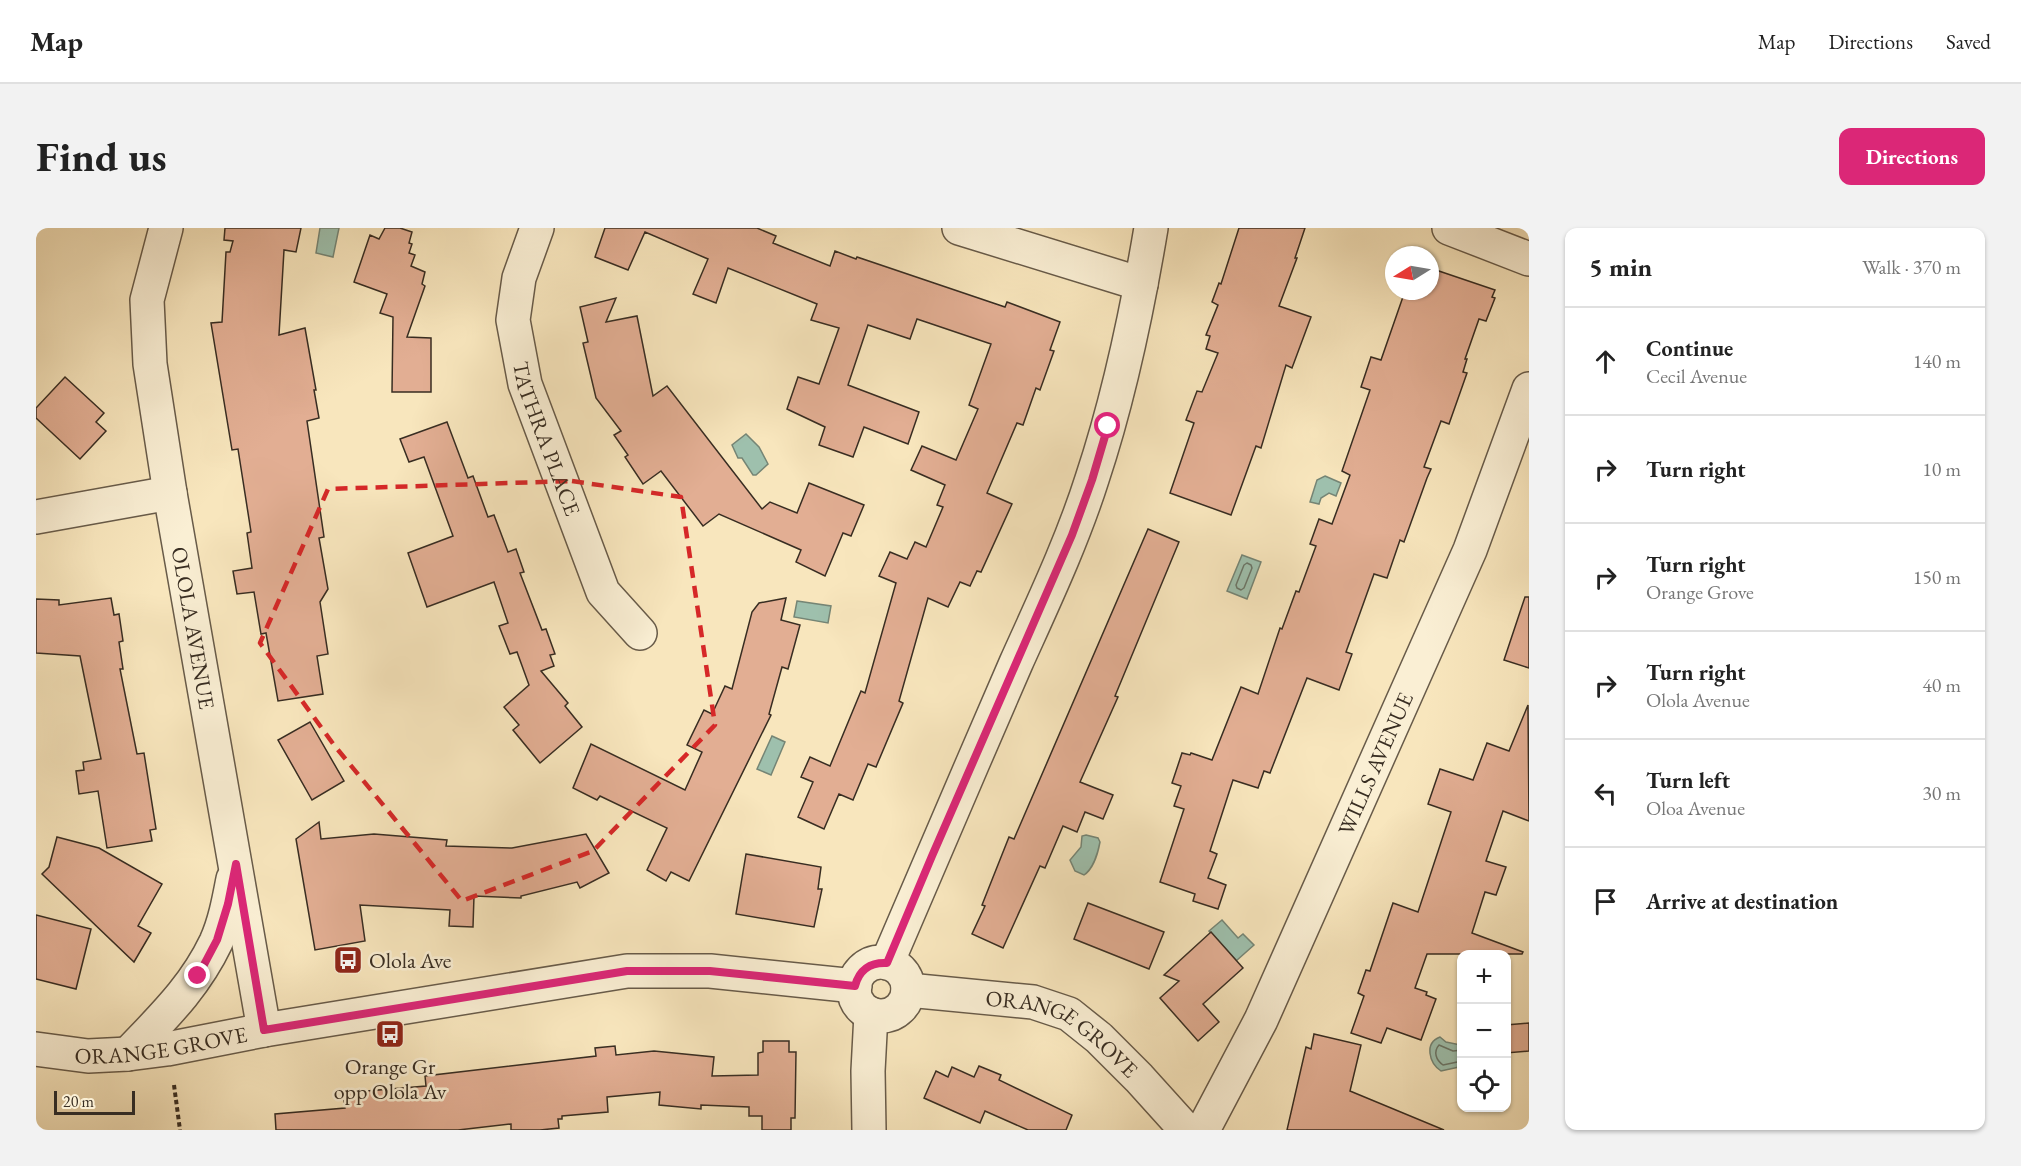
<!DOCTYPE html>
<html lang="en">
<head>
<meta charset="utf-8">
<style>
  :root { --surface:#fff; --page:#f2f2f2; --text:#222; --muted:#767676; --line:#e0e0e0; --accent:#db2777 }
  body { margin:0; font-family:"EB Garamond",serif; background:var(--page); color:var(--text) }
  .controls { position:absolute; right:18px; bottom:18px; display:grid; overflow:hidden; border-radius:12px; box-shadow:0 2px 4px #0004 }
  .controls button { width:54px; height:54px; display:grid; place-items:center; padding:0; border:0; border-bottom:2px solid var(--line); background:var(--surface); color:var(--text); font:30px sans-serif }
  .compass { position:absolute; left:1349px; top:18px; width:54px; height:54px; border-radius:50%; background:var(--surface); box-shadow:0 2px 4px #0004; rotate:259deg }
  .scale { position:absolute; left:18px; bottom:15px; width:81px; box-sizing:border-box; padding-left:6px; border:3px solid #382d22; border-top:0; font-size:16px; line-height:21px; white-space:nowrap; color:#382d22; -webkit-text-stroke:4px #faefd4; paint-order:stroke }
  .stop { position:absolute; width:18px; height:18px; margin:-14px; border:4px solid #db2777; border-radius:50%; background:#fff }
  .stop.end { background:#db2777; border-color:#fff; box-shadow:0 2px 6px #0008 }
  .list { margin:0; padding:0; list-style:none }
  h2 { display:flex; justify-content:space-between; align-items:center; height:78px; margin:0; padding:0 24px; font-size:26px }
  h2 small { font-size:20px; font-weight:400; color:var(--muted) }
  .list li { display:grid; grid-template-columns:39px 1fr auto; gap:18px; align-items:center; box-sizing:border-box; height:108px; padding:0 24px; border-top:2px solid var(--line) }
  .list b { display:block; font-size:22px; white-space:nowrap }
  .list p { margin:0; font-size:20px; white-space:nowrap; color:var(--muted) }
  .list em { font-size:20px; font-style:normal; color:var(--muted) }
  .icon { flex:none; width:33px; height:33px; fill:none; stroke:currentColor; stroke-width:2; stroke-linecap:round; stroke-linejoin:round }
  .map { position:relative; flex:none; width:1493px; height:902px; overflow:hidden; border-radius:12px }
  header { display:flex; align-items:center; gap:36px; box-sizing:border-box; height:84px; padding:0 30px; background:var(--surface); border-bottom:2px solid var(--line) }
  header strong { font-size:28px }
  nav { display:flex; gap:33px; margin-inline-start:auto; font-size:21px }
  .intro { display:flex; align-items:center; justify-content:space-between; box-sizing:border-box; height:144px; padding:0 36px }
  h1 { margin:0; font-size:42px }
  .button { padding:15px 27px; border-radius:12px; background:var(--accent); color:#fff; font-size:21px; font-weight:700 }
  main { display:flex; gap:36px; padding:0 36px }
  aside { flex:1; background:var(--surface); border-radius:12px; box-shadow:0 2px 4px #0004 }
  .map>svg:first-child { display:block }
  .water { fill:#9ec0ad; stroke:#758575; stroke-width:1.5 }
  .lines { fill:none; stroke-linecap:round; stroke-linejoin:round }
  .shore { stroke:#6b7668; stroke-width:1.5 }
  .building { fill:#e2ae93; stroke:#382d22; stroke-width:1.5 }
  .minor-casing { stroke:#685b49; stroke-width:36 }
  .path { stroke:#382d22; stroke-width:4; stroke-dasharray:4.5 3; stroke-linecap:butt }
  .minor { stroke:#faefd4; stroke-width:33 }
  .route { stroke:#db2777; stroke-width:8 }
  .marked { fill:none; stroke:#d62828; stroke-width:4.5; stroke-dasharray:12 8; stroke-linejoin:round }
  .labels { text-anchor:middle; stroke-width:5; stroke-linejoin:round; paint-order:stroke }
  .street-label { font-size:22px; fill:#382d22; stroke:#faefd4 }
  .poi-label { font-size:22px; fill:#382d22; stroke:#faefd4; text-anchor:start }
</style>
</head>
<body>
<header>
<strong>Map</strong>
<nav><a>Map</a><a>Directions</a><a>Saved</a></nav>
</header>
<div class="intro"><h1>Find us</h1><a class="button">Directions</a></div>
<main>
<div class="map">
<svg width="1493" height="902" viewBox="0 0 1493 902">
  <rect width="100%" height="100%" fill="#f8e6bd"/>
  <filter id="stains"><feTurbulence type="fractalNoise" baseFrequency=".00333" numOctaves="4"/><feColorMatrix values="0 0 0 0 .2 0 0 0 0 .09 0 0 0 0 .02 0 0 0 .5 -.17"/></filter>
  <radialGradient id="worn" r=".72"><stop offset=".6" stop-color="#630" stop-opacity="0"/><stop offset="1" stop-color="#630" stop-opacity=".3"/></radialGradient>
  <!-- water -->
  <g class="water">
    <polygon points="284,0 303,0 297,29 280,25"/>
    <polygon points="710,206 723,219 732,236 720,247 717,247 706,230 702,230 696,217"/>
    <polygon points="1289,248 1305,255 1300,268 1293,265 1285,270 1283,276 1274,274 1281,252"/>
    <polygon points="1206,327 1225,334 1211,371 1191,363"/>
    <polygon points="761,373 795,378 792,395 758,389"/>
    <polygon points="736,508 749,514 735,547 721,541"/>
    <path d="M1050 607 1062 610 1064 614C1062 625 1057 641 1048 647L1039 643 1034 632 1045 619 1046 608Z"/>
    <polygon points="1186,692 1202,710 1207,706 1218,717 1200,733 1173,703"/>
    <path d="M1404 809 1410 814 1425 817V837L1423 839 1405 843C1393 835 1388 815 1404 809Z"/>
  </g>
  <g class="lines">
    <!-- shore -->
    <g class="shore">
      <polygon points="1211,335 1215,337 1216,340 1208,360 1205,362 1201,360 1200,357 1208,337"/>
      <path d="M1426 822 1417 823 1403 817C1397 824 1400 832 1407 837L1426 833"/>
    </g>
  </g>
  <!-- building -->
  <g class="building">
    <polygon points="189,0 265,0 260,24 248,22 243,107 269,100 280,162 278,162 283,190 271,193 288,309 283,310 292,361 284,374 292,426 281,428 287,466 242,473 230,405 225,406 218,364 201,366 197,343 216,340 211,305 215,304 202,221 196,222 175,95 186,94 190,24 194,24 197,13 188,12"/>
    <polygon points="349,0 364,0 376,4 373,15 376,16 373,25 379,27 375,38 389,44 386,56 389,58 371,109 395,110 395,164 356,164 357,89 344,85 351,66 318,54 334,7 343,11"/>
    <polygon points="569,0 721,0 740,8 737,15 794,38 799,23 820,31 821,29 969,79 971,74 1024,94 1014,122 1018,123 1004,162 1000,160 987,197 981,195 951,265 976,276 945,344 941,343 934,358 924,354 912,379 892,370 863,473 867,475 840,539 832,536 817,572 803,566 788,601 762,589 777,554 765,549 774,529 794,538 825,463 829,465 860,355 843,348 854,324 871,331 879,314 890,319 907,279 901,277 909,257 875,242 886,218 920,232 942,181 933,177 955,116 881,91 874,111 832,97 812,157 883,184 872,216 828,199 817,229 783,217 789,199 751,181 762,149 783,156 803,100 775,92 781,76 692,40 680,75 657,66 672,31 609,4 592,42 559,29"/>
    <polygon points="1203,0 1269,0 1259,30 1261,30 1243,78 1275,89 1256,140 1250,137 1225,220 1220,218 1195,287 1134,265 1158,195 1150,192 1161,163 1166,164 1182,125 1170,121 1174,108 1170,107 1182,77 1176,74 1183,55 1185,56"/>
    <polygon points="1394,40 1459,62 1456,69 1459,70 1450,93 1443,91 1429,131 1431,131 1427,144 1431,145 1413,196 1405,193 1388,239 1395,241 1391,250 1368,314 1364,312 1351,350 1338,346 1310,424 1316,426 1303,462 1271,450 1234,545 1228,543 1222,560 1197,552 1174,623 1181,626 1172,650 1190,657 1182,681 1157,673 1159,666 1124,654 1148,581 1138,578 1145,558 1136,555 1146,525 1154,527 1155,525 1176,532 1205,459 1222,466 1244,400 1246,401 1260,363 1263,364 1280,318 1274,316 1283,291 1296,296 1314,247 1306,243 1334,162 1325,159 1335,129 1345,132 1369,63 1394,63"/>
    <polygon points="580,70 570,94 601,88 617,168 631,158 726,281 734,274 761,285 773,255 828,277 815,308 807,305 789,348 760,334 765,322 683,286 667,298 625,243 607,256 589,229 592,227 578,207 585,203 560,170 547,115 552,114 544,79"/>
    <polygon points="29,149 68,185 60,194 70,203 44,231 0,190 0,180"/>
    <polygon points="411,194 432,250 437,248 452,289 458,287 472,324 480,321 488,344 484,345 506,402 510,401 519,426 514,427 518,438 505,443 532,475 529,478 546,499 504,535 477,502 483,497 468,479 493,457 481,424 474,426 463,398 472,395 458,354 391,379 372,325 417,308 388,229 373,234 364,211"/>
    <polygon points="1112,301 1143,314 1079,468 1082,469 1044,554 1077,567 1067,591 1049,584 1041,604 1027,598 1009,640 1004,638 967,720 936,706 949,678 946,677 973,609 978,611"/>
    <polygon points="1489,369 1493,369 1493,440 1468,432"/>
    <polygon points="75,370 78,387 83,386 87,413 83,414 87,441 84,441 101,526 108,525 120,601 114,602 116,613 71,620 62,563 43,566 40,543 48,542 47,534 65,531 44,428 0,425 0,371 23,372 23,377"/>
    <polygon points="750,370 745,392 764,397 752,441 746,439 733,486 735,487 653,653 635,644 630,653 611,642 631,600 564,568 561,572 537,560 555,516 649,562 666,524 651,517 668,482 676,486 689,458 696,461 716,384 723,375"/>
    <polygon points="1492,477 1493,593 1467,583 1450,633 1470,639 1460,667 1449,664 1436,705 1487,724 1486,726 1391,726 1379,760 1391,764 1390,767 1400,771 1385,812 1351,800 1345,815 1315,805 1328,768 1322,765 1330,742 1334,743 1357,675 1382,684 1415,584 1392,576 1404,541 1437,552 1451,515 1473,523"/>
    <polygon points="274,494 308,553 276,572 242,512"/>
    <polygon points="283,594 285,611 338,606 411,612 410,618 476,620 550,606 573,645 544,660 541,654 485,668 485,670 438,668 437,699 413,698 414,682 324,677 329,713 279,722 260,611"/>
    <polygon points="21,609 63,620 126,656 102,698 115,705 98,734 6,646 13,639"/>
    <polygon points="710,626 785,639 782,661 786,661 778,699 700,686"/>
    <polygon points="1052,675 1128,704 1113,741 1038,711"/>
    <polygon points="0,687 55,701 40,761 0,751"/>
    <polygon points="1175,704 1207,740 1167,776 1183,794 1162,813 1124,770 1143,753 1128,747"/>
    <polygon points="1493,795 1493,823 1470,825 1470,797"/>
    <polygon points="1278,806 1325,817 1314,863 1408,902 1251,902 1270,819 1275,821"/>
    <polygon points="727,813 753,813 753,824 760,824 759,890 755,890 755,902 726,902 726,888 713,888 713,879 665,877 665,881 623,877 624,864 571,869 572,884 526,888 526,891 522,891 523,900 504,902 475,902 475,896 422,902 240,902 239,886 309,880 307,865 390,858 389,848 560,828 559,820 579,818 580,827 618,823 678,829 676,848 722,847 722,825 727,824"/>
    <polygon points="943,838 965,847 963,852 1036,887 1030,902 992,902 949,883 944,895 888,870 900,843 912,849 916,839 938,849"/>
  </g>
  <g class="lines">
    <!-- minor casing -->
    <g class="minor-casing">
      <g id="minor">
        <path id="s1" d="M130 0 111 72 114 136 134 265 228 802"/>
        <path id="s2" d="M501 0 483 50 477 92 489 156 567 364 604 405"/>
        <polyline points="923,0 1105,56"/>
        <polyline points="1413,0 1493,31"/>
        <polyline points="0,289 134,265"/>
        <circle cx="845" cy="761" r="27"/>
        <path d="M851 735C893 635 937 535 980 435 1007 375 1036 314 1056 251 1083 170 1101 84 1115 0"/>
        <path id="s3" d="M872 762 997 774 1033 786 1063 810 1103 850 1150 902"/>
        <path id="s4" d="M0 821 52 828 92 826 131 821 228 802 591 743H674L819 758"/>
        <path d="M92 826C127 789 158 760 180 714 189 694 193 672 197 651"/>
        <polyline points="833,902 832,843 835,786"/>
        <path id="s5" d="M1167 902 1225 792 1434 322 1493 161"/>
      </g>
    </g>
    <!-- path -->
    <polyline class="path" points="138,857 144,902"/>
    <!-- minor -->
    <use href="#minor" class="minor"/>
  </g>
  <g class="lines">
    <!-- route -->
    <path class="route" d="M162 748 181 712 192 676 200 636 228 802 591 743H674L819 758C823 742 834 734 851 735L896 628 1036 307 1056 252 1072 198"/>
  </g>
  <!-- marked area -->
  <path class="marked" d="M536 253 645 269 679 497 557 623 426 673 298 517 224 415 292 261Z"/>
  <!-- icons -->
  <defs>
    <g id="bus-square" transform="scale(1.5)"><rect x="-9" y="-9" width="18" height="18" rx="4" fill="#8f2418" stroke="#faefd4"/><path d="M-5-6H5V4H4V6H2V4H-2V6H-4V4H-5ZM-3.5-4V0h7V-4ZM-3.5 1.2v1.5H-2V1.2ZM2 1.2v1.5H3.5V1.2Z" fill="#fff"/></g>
  </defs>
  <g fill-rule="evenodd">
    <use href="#bus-square" x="312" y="732"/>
    <use href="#bus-square" x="354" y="806"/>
  </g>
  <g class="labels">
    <!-- street labels -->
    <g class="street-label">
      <text dy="8" stroke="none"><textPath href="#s2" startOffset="219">TATHRA PLACE</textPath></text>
      <text dy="8" stroke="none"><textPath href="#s1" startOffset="406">OLOLA AVENUE</textPath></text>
      <text dy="8" stroke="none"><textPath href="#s5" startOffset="405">WILLS AVENUE</textPath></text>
      <text dy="8" stroke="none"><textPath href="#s3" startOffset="165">ORANGE GROVE</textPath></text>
      <text dy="8" stroke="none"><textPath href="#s4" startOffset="126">ORANGE GROVE</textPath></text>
    </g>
    <!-- poi labels -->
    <g class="poi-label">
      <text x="333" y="740">Olola Ave</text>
      <text x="354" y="846" text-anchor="middle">Orange Gr<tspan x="354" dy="25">opp Olola Av</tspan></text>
    </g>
  </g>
  <rect width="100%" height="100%" filter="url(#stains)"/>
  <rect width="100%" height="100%" fill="url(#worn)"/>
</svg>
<div class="controls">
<button>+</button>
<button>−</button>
<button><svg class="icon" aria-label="locate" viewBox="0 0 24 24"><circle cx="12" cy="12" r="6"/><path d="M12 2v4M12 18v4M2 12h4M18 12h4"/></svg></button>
</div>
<svg class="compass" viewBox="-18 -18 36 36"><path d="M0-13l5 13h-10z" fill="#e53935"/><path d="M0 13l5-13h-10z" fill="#767676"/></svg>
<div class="scale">20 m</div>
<div class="stop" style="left:1072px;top:198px"></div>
<div class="stop end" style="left:162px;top:748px"></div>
</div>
<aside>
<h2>5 min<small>Walk · 370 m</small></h2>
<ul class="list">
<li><svg class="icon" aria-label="ahead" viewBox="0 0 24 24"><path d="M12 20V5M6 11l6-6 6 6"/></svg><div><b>Continue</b><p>Cecil Avenue</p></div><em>140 m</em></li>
<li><svg class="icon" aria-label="right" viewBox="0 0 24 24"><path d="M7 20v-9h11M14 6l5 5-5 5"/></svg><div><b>Turn right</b></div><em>10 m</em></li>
<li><svg class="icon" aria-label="right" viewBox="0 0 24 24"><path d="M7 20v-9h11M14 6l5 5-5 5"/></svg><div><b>Turn right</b><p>Orange Grove</p></div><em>150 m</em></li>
<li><svg class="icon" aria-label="right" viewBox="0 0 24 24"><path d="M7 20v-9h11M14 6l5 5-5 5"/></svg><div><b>Turn right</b><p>Olola Avenue</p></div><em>40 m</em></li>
<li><svg class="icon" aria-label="left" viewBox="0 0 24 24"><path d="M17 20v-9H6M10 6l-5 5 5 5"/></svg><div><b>Turn left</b><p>Oloa Avenue</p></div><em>30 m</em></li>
<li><svg class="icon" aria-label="arrive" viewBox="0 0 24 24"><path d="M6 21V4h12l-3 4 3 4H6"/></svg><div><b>Arrive at destination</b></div></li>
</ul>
</aside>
</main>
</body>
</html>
